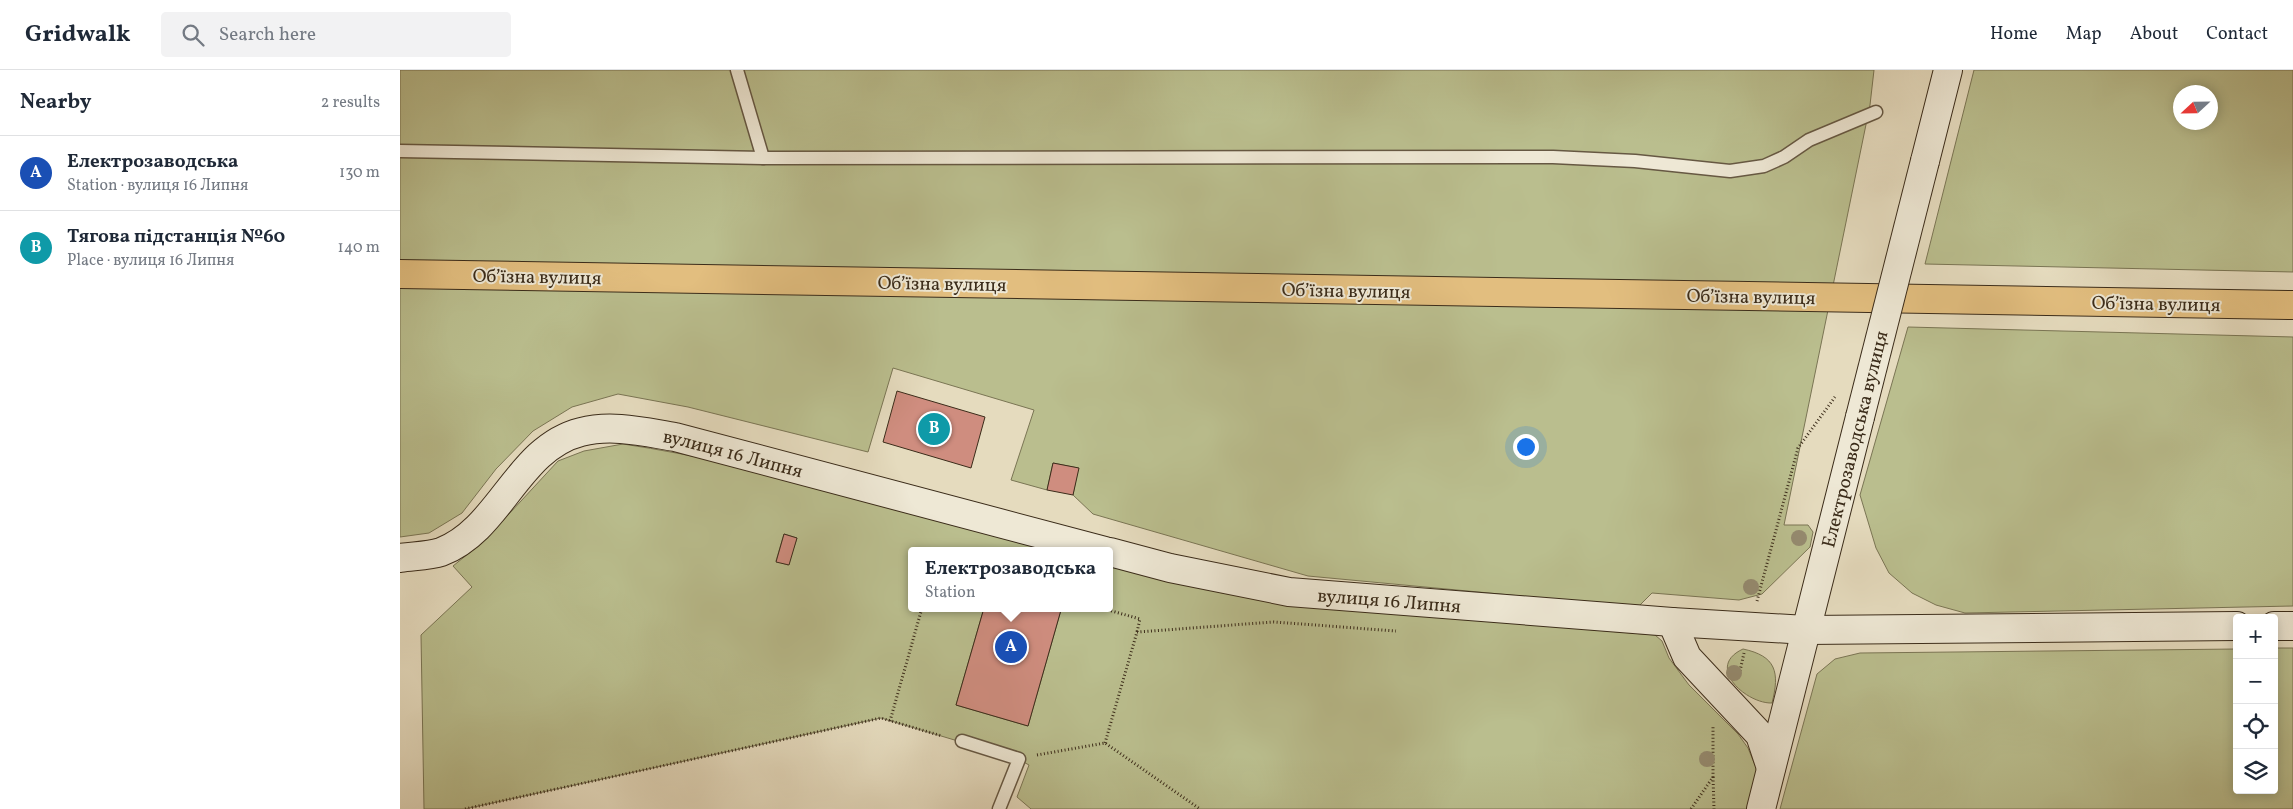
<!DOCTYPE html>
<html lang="en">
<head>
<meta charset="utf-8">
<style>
  :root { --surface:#fff; --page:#f2f2f3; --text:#1f2937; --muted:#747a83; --line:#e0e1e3; --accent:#db2777 }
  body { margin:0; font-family:Vollkorn,serif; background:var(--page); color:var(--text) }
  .controls { position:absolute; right:15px; bottom:15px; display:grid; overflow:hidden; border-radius:5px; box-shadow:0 2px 12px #0003 }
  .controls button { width:45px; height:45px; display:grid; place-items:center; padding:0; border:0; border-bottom:1px solid var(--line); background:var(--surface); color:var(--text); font:25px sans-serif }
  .compass { position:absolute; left:1773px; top:15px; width:45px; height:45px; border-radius:50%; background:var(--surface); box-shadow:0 2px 12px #0003; rotate:248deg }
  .you { position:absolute; left:1125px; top:376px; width:18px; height:18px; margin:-12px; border:4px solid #fff; border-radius:50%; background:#1a73e8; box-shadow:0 0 0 8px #1a73e833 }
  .badge { display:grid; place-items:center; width:32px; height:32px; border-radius:50%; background:var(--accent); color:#fff; font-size:16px; font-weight:700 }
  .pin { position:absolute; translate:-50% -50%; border:2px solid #fff; box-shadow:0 1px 5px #0006 }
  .popup { position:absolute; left:508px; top:477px; width:205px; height:65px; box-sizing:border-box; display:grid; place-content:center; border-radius:5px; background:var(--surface); filter:drop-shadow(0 1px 4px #0005); font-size:16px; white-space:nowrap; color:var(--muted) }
  .popup b { font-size:19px; color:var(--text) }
  .popup::after { content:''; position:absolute; left:50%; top:100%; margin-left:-10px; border:10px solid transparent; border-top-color:var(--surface) }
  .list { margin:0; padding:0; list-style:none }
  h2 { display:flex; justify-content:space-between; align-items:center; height:65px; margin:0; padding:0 20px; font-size:21px }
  h2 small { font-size:16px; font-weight:400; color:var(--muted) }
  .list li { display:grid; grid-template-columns:32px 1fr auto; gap:15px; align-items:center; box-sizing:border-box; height:75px; padding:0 20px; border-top:1px solid var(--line) }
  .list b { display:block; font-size:19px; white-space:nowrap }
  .list p { margin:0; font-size:16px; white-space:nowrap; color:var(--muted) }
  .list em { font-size:16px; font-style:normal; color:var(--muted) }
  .icon { flex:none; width:28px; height:28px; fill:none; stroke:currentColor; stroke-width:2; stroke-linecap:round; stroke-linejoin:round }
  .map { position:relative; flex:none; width:1893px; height:739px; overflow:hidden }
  header { display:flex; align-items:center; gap:30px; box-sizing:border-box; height:70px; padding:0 25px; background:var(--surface); border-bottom:1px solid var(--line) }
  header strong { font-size:24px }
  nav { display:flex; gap:28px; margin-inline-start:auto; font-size:18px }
  .search { width:350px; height:45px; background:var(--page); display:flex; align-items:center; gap:12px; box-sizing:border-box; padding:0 18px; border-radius:5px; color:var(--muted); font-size:19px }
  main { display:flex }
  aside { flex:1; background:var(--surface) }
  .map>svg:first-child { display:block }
  .green { fill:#babe8e; stroke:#7a7554; fill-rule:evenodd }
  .building { fill:#cf8d7f; stroke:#3b2c1a }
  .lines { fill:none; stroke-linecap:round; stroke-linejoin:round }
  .lane-casing { stroke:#665843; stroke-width:15 }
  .secondary-casing { stroke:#3b2c1a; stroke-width:30 }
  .primary-casing { stroke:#3b2c1a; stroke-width:30 }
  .path { stroke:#3b2c1a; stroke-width:3; stroke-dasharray:1 2.5; stroke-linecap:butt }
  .lane { stroke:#eee8d5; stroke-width:12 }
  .secondary { stroke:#eee8d5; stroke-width:28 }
  .primary { stroke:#e2be7f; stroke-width:28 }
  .secondary-bridge-casing { stroke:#3b2c1a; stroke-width:30; stroke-linecap:butt }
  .secondary-bridge { stroke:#eee8d5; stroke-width:28 }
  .tree { fill:#958b70 }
  .labels { text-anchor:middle; stroke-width:4; stroke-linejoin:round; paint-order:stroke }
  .street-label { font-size:19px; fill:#3b2c1a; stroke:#eee8d5 }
</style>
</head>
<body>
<header>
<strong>Gridwalk</strong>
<div class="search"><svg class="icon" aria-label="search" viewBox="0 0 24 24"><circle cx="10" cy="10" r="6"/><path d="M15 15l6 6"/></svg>Search here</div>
<nav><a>Home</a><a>Map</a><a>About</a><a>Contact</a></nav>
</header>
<main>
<aside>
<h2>Nearby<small>2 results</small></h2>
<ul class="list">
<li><span class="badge" style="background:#1a4fb4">A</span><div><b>Електрозаводська</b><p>Station · вулиця 16 Липня</p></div><em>130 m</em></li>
<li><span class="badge" style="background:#0f9aa8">B</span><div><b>Тягова підстанція №60</b><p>Place · вулиця 16 Липня</p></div><em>140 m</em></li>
</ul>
</aside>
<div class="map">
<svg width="1893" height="739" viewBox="0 0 1893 739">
  <rect width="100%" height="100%" fill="#e5dbbe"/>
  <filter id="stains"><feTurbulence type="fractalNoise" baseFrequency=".004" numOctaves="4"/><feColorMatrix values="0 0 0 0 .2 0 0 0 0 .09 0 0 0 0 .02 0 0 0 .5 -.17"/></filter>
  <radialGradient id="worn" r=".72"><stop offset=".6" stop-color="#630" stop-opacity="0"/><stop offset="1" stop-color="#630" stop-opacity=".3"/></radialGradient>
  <!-- green -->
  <g class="green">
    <polygon points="0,0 1474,0 1470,35 1384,455 1408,455 1413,462 1410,477 1362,524 1339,530 1252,523 1238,537 908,506 693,444 673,425 678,398 653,393 647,420 611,410 634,340 493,298 468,382 288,337 218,324 172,337 133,361 96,399 62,443 29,463 0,467"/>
    <path d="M1574 0H1893V202L1525 194ZM1780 22H1810V52H1780Z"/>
    <polygon points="1508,257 1893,267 1893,536 1565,543 1536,535 1512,523 1489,503 1476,478 1460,425"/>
    <path d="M223 374C370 396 513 442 656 481H512V538H584L556 635 628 656 661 540 655 538H710V495L823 523 888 534 1255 565 1262 571 1269 588 1289 615 1338 664 1348 678 1357 700 1347 739H631L617 727 629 695 618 689 481 648 65 739H24L21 565 72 517 53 496 84 471 158 391 184 381ZM384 464 397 468 388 495 376 491Z"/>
    <polygon points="1874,578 1893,578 1893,739 1380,739 1417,604 1435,589 1460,583 1837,579 1837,720 1874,720"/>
    <path d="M1343 579C1376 586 1380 602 1372 633 1347 634 1304 597 1343 579Z"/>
  </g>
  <!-- building -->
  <g class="building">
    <polygon points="497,321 585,347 571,398 483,372"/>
    <polygon points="653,393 679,398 673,425 647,420"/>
    <polygon points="384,464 397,468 389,495 376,492"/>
    <polygon points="584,538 661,540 628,656 556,635"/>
  </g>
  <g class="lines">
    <!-- lane casing -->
    <g class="lane-casing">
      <g id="lane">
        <polyline points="337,0 363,88"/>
        <polyline points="0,81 363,88 1153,87 1235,91 1330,101 1364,96 1384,87 1409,70 1476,42"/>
        <polyline points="562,671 619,689 599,739"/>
      </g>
    </g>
    <!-- secondary casing -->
    <g class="secondary-casing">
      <g id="secondary">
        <polyline points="1525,91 1548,0"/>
        <path id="s1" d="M710 482 770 498 889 522 1272 552 1406 560 1837 556"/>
        <path id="s2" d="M0 488C13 486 29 486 41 482 101 459 117 378 181 362 212 354 244 362 275 367L705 481"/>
        <polyline points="1272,552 1287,587 1360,665 1371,698"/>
        <polyline points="1874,556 1893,556"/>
        <polyline points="1361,739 1460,347"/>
      </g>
    </g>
    <!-- primary casing -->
    <g class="primary-casing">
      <polyline id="primary" points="0,204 1893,235"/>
    </g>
    <!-- path -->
    <g class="path">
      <polyline points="1357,531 1398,378 1435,327"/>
      <polyline points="701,538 740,549 737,562"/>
      <polyline points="1340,601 1344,583"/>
      <polyline points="490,651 522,538"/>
      <polyline points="705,673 737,562 874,552 996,561"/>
      <polyline points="637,685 705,673 800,739"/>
      <polyline points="1313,707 1314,739"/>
      <polyline points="65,739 481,648 542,666"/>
      <polyline points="1291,739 1313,707 1313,655"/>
    </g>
    <!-- lane -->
    <use href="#lane" class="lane"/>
    <!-- secondary -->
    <use href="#secondary" class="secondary"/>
    <!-- primary -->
    <use href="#primary" class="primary"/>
    <!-- secondary-bridge casing -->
    <g class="secondary-bridge-casing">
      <polyline id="secondary-bridge" points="1460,347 1525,91"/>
    </g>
    <!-- secondary-bridge -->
    <use href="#secondary-bridge" class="secondary-bridge"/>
  </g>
  <!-- trees -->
  <g class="tree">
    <circle cx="1399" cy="468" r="8"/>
    <circle cx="1351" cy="517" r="8"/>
    <circle cx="1334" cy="603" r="8"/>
    <circle cx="1307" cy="689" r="8"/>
  </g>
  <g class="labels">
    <!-- street labels -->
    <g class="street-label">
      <text transform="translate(137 206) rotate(1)" y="7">Обʼїзна вулиця</text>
      <text transform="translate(542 213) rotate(1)" y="7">Обʼїзна вулиця</text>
      <text transform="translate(946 220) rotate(1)" y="7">Обʼїзна вулиця</text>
      <text transform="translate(1351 226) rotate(1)" y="7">Обʼїзна вулиця</text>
      <text transform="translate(1756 233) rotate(1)" y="7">Обʼїзна вулиця</text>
      <text transform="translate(1454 369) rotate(-76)" y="7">Електрозаводська вулиця</text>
      <text dy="7" stroke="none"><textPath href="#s2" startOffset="384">вулиця 16 Липня</textPath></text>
      <text dy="7" stroke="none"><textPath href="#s1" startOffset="284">вулиця 16 Липня</textPath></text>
    </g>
  </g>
  <rect width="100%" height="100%" filter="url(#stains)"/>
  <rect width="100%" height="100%" fill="url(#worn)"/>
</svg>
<div class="controls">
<button>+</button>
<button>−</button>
<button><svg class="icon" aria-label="locate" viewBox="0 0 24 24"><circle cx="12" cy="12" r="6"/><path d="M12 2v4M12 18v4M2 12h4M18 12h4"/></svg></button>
<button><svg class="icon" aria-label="layers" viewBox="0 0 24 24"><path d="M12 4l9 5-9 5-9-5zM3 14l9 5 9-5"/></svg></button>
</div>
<svg class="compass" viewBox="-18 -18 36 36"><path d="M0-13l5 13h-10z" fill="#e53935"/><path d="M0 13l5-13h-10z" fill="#747a83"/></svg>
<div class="you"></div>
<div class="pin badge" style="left:611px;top:577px;background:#1a4fb4">A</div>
<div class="popup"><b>Електрозаводська</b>Station</div>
<div class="pin badge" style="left:534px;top:359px;background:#0f9aa8">B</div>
</div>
</main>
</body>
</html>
